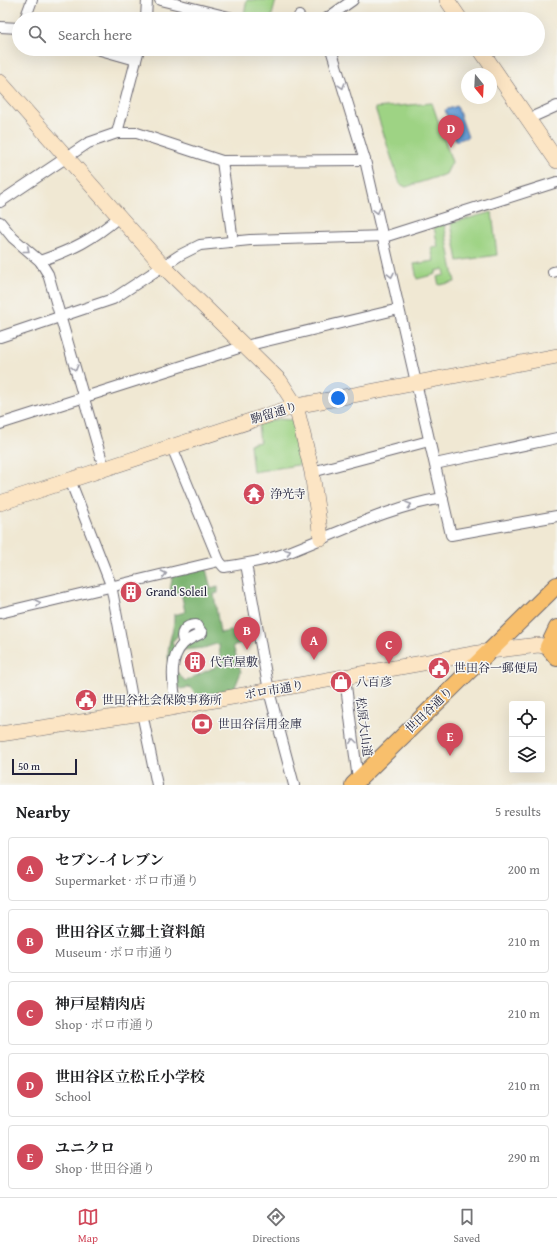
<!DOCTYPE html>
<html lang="en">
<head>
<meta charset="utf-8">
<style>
  :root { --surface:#fff; --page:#f2f2f2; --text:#202124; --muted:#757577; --line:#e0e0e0; --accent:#d1495b }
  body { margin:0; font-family:"Gentium Book Plus","Noto Serif JP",serif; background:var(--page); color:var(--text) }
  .controls { position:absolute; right:12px; bottom:12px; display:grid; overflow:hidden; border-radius:4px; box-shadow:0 4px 16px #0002 }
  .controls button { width:36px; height:36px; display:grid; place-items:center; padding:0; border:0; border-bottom:1px solid var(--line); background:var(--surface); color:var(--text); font:20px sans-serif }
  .compass { position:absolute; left:461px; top:68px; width:36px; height:36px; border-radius:50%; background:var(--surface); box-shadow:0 4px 16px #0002; rotate:162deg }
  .scale { position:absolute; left:12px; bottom:10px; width:65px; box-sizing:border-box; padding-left:4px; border:2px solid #22223b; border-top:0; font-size:11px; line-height:14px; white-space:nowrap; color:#22223b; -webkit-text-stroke:3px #f6f6f2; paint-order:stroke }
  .you { position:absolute; left:338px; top:398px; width:14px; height:14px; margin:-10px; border:3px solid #fff; border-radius:50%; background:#1a73e8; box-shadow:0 0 0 6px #1a73e833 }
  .badge { display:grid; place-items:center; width:26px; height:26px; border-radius:50%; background:var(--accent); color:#fff; font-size:13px; font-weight:700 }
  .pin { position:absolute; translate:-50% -33px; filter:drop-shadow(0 1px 2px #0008) }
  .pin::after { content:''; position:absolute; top:21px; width:14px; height:12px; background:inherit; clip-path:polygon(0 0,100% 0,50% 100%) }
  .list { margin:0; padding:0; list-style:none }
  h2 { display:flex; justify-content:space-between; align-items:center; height:52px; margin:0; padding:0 16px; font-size:17px }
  h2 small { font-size:13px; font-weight:400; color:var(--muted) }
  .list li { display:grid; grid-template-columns:26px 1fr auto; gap:12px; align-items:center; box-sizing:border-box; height:64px; margin:0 8px 8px; padding:0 8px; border:1px solid var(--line); border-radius:4px }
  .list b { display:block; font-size:15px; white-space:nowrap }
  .list p { margin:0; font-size:13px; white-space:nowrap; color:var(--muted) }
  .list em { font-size:13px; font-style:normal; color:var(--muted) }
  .icon { flex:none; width:22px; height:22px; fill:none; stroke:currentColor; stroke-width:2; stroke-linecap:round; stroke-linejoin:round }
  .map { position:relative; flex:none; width:557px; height:785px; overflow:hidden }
  .search { position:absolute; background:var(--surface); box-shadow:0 4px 16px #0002; left:12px; right:12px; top:12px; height:44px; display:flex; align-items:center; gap:10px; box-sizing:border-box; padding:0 14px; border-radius:22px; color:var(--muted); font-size:15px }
  .sheet { height:412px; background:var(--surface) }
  nav { display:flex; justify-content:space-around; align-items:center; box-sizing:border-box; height:56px; border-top:1px solid var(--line); background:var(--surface); font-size:11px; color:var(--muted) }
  nav a { display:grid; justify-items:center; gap:2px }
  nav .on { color:var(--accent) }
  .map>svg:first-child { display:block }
  .green { fill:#9ed384; stroke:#607a60 }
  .forest { fill:#7eb572; stroke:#506c56 }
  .water { fill:#689dd4; stroke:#456088 }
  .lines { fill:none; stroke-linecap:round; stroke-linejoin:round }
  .street-casing { stroke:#6a6770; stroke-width:12 }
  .secondary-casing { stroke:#6a6770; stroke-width:16 }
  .primary-casing { stroke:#6a6770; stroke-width:18 }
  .street { stroke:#fff; stroke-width:10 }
  .secondary { stroke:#fce5c4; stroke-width:15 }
  .primary { stroke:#f8bf6c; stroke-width:16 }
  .oneway { stroke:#9c9ca7 }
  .labels { text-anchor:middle; stroke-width:3; stroke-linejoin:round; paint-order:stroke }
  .street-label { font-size:12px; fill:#22223b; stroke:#f6f6f2 }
  .poi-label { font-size:12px; fill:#22223b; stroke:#f6f6f2; text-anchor:start }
</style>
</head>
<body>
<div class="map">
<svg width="557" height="785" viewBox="0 0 557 785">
  <rect width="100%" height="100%" fill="#f6f6f2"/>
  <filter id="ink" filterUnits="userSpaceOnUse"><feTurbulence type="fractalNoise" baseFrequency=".025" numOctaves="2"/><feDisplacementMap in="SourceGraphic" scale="8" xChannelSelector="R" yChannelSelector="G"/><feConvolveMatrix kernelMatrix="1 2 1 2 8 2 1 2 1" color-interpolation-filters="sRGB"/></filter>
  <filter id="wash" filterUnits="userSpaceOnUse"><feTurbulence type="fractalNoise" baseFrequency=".012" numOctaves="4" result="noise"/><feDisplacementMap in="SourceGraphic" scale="16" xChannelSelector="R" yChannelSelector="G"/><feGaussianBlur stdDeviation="0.9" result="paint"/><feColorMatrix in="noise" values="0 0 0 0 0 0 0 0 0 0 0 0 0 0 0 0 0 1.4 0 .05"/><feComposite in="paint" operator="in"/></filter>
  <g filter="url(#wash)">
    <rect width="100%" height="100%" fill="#f0e8d3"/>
    <!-- green -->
    <g class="green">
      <polygon points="247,0 276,0 271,19 243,19"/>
      <polygon points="432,103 452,162 446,174 406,187 400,184 375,108"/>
      <polygon points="492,212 497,255 458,261 451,223"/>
      <polygon points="444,224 455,282 439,285 437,277 445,275 444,269 436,271 436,274 417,279 414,264 434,261 431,248 438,247 434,227"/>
      <polygon points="278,419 294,420 304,464 253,472 250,444 260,442 258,425"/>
    </g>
    <!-- forest -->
    <path class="forest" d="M205 565 211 589 218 587V593L214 594 220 633 240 629 242 642 233 646 241 672 233 692 197 696 190 687 181 689 177 686V672L185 681 215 667 223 661 220 655 219 645 216 644 204 648 182 650 192 637 179 634 172 642 176 651 169 663C165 644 175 633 174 615L185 612 181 592 172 593 170 591 173 573Z"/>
    <!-- water -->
    <polygon class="water" points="457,106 468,137 456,141 445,110"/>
  </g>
  <g filter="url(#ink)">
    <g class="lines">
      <!-- street casing -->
      <g class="street-casing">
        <g id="street">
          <polyline points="160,0 237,19"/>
          <polyline points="299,16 301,19"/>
          <polyline points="25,19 32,0"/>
          <polyline points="146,19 147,0"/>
          <polyline points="326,19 353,0"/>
          <polyline points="0,27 19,28"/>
          <polyline points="97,49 136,60"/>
          <polyline points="331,49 365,160 451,535 557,516"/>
          <polyline points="528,119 557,106"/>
          <polyline points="117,133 139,49"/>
          <polyline points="222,161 233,242"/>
          <polyline points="0,202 88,143 117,133 137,133 222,161 365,160"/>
          <polyline points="0,222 13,238 40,261 48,274 104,468"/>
          <path d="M40 261C74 249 92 240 119 217"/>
          <polyline points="553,272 557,271"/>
          <polyline points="0,337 113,299 180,255 200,245 250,240 387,236 557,182"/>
          <polyline points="0,424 245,346 399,309"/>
          <polyline points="172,447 219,561"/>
          <polyline points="435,464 557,438"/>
          <polyline points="312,472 429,441"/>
          <polyline points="70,480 111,585 135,714"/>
          <polyline points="246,564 269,691 294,785"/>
          <path d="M0 613 219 561 224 567C244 564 265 561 284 554 337 534 387 507 443 498"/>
          <polyline points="345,678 358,780"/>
          <path d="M176 707C174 687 167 660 183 644 188 639 196 636 202 633L196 625C185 625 179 633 184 643"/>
          <polyline points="142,713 157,785"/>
        </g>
      </g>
      <!-- secondary casing -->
      <g class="secondary-casing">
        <g id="secondary">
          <polyline points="447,0 460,19"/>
          <polyline points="480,49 557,161"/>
          <polyline points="0,82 163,266 280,381 296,406 312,472 321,538"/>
          <polyline points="0,503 296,406 557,356"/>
          <polyline points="0,734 142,713 490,651 538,645 548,647"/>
        </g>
      </g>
      <!-- primary casing -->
      <g class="primary-casing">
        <g id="primary">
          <polyline points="557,628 548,647 557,658"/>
          <polyline points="353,785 557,585"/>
        </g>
      </g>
      <!-- street -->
      <use href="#street" class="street"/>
      <!-- secondary -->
      <use href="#secondary" class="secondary"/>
      <!-- primary -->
      <use href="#primary" class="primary"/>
    </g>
    <!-- one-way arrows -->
    <defs><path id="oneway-chevron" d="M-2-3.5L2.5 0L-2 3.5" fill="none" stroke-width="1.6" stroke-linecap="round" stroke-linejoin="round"/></defs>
    <g class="oneway">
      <use href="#oneway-chevron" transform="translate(342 86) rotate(73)"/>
      <use href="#oneway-chevron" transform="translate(377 211) rotate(77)"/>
      <use href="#oneway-chevron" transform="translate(27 250) rotate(39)"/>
      <use href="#oneway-chevron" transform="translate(391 275) rotate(78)"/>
      <use href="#oneway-chevron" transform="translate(75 368) rotate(74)"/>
      <use href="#oneway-chevron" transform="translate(409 505) rotate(-17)"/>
      <use href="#oneway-chevron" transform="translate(288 552) rotate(-22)"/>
      <use href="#oneway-chevron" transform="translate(164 574) rotate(-12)"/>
      <use href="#oneway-chevron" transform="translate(38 603) rotate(-14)"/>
      <use href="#oneway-chevron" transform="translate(353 741) rotate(-97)"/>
    </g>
  </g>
  <!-- icons -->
  <defs>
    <g id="temple-disc" transform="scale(1.15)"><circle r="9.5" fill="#d1495b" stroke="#f6f6f2"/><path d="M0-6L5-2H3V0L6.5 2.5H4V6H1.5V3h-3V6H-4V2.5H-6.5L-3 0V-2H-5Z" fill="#fff"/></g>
    <g id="building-disc" transform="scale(1.15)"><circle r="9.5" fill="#d1495b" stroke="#f6f6f2"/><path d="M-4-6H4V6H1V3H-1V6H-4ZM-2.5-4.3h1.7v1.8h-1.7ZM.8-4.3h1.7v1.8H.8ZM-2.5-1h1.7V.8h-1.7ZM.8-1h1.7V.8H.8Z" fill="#fff"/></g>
    <g id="civic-disc" transform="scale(1.15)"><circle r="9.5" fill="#d1495b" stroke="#f6f6f2"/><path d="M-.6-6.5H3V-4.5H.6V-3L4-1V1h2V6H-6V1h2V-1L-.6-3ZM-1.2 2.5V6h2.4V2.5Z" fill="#fff"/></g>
    <g id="shop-disc" transform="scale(1.15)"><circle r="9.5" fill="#d1495b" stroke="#f6f6f2"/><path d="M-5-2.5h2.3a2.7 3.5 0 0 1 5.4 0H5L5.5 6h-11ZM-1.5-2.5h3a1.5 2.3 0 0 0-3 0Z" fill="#fff"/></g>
    <g id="bank-disc" transform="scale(1.15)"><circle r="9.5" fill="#d1495b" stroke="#f6f6f2"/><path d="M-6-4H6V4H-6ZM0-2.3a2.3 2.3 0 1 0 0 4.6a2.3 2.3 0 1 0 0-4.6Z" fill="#fff"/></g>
  </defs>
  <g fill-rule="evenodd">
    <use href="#temple-disc" x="254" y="494"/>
    <use href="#building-disc" x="131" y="592"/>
    <use href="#building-disc" x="195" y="662"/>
    <use href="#civic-disc" x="439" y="668"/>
    <use href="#shop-disc" x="341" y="682"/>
    <use href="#civic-disc" x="86" y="700"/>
    <use href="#bank-disc" x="202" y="724"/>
  </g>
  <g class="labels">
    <!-- street labels -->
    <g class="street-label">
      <text transform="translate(274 413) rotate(-17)" y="4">駒留通り</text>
      <text transform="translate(274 690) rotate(-10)" y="4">ボロ市通り</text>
      <text transform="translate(429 710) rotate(-44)" y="4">世田谷通り</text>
      <text transform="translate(364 727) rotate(83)" y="4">松原大山道</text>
    </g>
    <!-- poi labels -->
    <g class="poi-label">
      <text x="270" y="498">浄光寺</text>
      <text x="146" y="596">Grand Soleil</text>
      <text x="210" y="666">代官屋敷</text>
      <text x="454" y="672">世田谷一郵便局</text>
      <text x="356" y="686">八百彦</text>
      <text x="102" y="704">世田谷社会保険事務所</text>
      <text x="218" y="728">世田谷信用金庫</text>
    </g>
  </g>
</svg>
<div class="controls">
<button><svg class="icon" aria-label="locate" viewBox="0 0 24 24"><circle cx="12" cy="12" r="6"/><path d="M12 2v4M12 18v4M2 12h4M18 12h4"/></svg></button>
<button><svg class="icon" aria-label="layers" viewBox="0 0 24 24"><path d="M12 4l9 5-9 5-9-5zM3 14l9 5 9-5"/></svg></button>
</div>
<svg class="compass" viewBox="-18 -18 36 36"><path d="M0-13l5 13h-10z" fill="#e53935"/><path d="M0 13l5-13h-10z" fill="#757577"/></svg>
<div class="scale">50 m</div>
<div class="you"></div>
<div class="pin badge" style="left:314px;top:660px">A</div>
<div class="pin badge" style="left:247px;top:650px">B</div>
<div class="pin badge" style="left:389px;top:664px">C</div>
<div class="pin badge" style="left:451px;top:148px">D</div>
<div class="pin badge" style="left:450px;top:756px">E</div>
<div class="search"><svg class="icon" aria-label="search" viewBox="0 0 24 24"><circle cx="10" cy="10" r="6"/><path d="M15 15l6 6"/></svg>Search here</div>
</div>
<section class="sheet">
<h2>Nearby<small>5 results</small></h2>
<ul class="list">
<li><span class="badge">A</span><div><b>セブン-イレブン</b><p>Supermarket · ボロ市通り</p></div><em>200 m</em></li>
<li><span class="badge">B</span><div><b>世田谷区立郷土資料館</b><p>Museum · ボロ市通り</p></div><em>210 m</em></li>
<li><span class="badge">C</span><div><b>神戸屋精肉店</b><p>Shop · ボロ市通り</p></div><em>210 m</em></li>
<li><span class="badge">D</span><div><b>世田谷区立松丘小学校</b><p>School</p></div><em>210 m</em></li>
<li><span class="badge">E</span><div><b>ユニクロ</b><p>Shop · 世田谷通り</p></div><em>290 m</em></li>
</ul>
</section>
<nav>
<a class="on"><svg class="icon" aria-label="map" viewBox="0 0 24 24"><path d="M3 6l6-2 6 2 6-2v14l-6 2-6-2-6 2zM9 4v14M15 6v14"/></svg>Map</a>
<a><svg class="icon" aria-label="directions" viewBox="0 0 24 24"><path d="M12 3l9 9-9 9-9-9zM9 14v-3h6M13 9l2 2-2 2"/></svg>Directions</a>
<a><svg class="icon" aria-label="saved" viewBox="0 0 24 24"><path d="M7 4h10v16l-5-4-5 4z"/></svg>Saved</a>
</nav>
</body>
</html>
